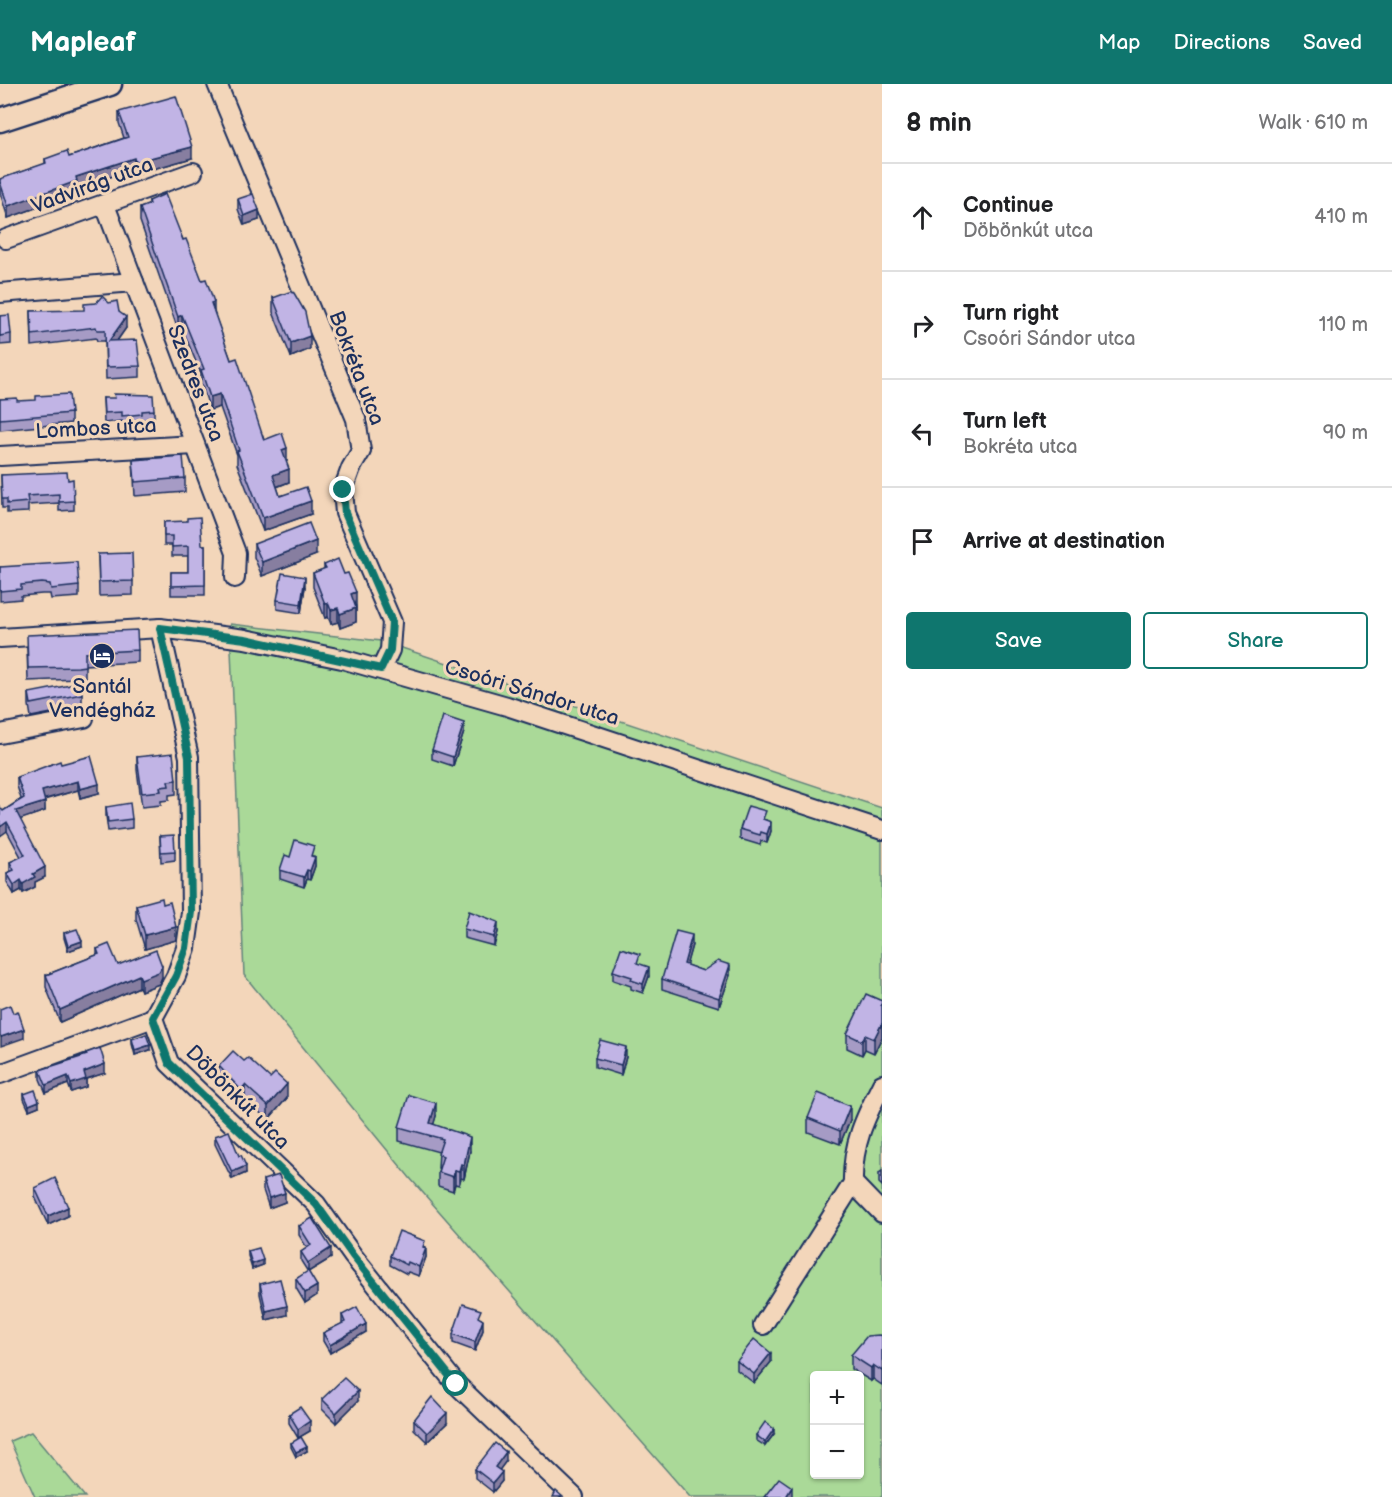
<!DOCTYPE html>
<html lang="en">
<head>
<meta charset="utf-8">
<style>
  :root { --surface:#fff; --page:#f6f6f6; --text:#202124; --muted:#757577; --line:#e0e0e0; --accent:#0f766e }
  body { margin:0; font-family:"Balsamiq Sans",sans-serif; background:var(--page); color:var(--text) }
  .controls { position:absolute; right:18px; bottom:18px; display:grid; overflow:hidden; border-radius:6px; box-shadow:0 2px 4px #0004 }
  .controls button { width:54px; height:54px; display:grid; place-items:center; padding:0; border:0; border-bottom:2px solid var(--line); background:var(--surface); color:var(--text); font:30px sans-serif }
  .stop { position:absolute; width:18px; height:18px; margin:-14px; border:4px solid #0f766e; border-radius:50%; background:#fff }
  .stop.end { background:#0f766e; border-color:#fff; box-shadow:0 2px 6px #0008 }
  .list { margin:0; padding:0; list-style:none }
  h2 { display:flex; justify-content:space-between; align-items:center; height:78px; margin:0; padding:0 24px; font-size:26px }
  h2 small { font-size:20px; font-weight:400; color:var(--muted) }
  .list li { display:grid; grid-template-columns:39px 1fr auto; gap:18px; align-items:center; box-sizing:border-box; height:108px; padding:0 24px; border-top:2px solid var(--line) }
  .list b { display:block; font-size:22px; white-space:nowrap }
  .list p { margin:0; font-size:20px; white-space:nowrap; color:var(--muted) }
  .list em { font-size:20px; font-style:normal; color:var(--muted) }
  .actions { display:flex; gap:12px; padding:18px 24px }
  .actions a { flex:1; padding:14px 0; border:2px solid var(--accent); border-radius:6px; text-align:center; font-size:21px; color:var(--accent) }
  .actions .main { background:var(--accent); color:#fff }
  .icon { flex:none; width:33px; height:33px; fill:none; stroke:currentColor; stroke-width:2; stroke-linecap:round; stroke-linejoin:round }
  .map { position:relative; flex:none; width:882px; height:1413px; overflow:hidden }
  header { display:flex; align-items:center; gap:36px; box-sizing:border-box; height:84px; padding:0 30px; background:var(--accent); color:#fff }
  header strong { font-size:28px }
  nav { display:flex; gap:33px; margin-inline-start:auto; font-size:21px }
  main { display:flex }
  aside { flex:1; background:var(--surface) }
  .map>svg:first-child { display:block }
  .green { fill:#aad998; stroke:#62847b; stroke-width:1.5; fill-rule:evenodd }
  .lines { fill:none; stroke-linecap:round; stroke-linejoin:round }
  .minor-casing { stroke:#1b2f5e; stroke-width:22 }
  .major-casing { stroke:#1b2f5e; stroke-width:27 }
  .minor { stroke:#f3d6ba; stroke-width:18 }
  .major { stroke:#f3d6ba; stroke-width:22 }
  .wall { fill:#a69bc5; stroke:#1b2f5e; stroke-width:1.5 }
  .shaded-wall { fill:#877ea0; stroke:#1b2f5e; stroke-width:1.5 }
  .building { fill:#c1b4e5; stroke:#1b2f5e; stroke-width:1.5 }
  .route { stroke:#0f766e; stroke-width:8 }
  .labels { text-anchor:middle; stroke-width:6; stroke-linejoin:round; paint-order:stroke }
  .street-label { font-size:21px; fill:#1b2f5e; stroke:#f3d6ba }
  .poi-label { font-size:21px; fill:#1b2f5e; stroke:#f3d6ba }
</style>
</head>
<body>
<header>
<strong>Mapleaf</strong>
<nav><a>Map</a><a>Directions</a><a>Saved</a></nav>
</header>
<main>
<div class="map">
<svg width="882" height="1413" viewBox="0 0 882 1413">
  <rect width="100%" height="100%" fill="#f3d6ba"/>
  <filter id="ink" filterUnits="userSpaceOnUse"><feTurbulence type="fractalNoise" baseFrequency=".0167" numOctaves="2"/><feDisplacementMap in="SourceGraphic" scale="12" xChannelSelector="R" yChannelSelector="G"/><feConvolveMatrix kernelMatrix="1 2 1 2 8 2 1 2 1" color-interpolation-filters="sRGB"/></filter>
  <g filter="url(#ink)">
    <!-- green -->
    <g class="green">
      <path d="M230 540 381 557 882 724V1413H690L410 1094 244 891ZM814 1292H860V1390H814Z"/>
      <polygon points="31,1348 85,1413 35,1413 10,1357"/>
    </g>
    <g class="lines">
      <!-- minor casing -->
      <g class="minor-casing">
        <g id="minor">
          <polyline points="217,0 356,335 361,367 351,384 343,406 345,429 392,538 390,566 381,585"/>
          <polyline points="105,121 236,469 235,494"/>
          <polyline points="6,155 193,88"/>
          <polyline points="0,209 134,198"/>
          <polyline points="0,372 195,361"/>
          <polyline points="160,544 189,673 191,828 186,864 176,892 153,934 169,979 316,1120 353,1172 456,1300 574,1413"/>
          <polyline points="0,554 160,544 245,555 342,575 507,622 882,746"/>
          <polyline points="0,650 84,634"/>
          <polyline points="0,990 153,934"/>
          <path d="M882 1000C865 1034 852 1060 853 1099L882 1129"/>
          <polyline points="763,1241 853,1099"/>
        </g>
      </g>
      <!-- major casing -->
      <g class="major-casing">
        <polyline id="major" points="0,36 110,0"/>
      </g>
      <!-- minor -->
      <use href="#minor" class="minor"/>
      <!-- major -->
      <use href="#major" class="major"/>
    </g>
    <!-- wall -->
    <g class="wall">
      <polygon points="119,28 192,74 135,90 134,85 77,104 77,109 8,134 0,109 0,95 45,80 45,75 69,73 124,54 119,39"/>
      <polygon points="238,115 259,136 244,141 238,125"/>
      <polygon points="149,117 181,151 214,229 231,276 264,356 287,377 286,378 289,398 277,403 280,412 311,430 263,447 237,380 237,371 220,323 210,326 201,299 201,290 182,244 178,246 140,137 140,124 149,121"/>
      <polygon points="273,214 310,265 291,273 273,228"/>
      <polygon points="31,227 119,228 126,244 117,257 140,282 140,293 106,295 105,257 97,257 96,254 32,262"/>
      <polygon points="0,232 11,250 11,260 0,261"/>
      <polygon points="103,314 154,326 154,335 142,336 142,340 122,341 122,337 104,339"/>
      <polygon points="0,315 17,317 71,329 71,339 0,346"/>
      <polygon points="133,376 185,394 185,408 135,412"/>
      <polygon points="1,391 68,396 74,417 74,426 59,427 59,419 28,421 28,428 7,429 7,424 2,424"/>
      <polygon points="164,438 202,461 205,461 205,511 171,511 171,488 188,488 188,472 172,472 172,461 164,461"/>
      <polygon points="254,460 316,471 262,492 254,473"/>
      <polygon points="98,470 133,497 133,511 99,512"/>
      <polygon points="324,481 356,522 356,538 340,544 338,538 331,540 328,533 325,534 313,503 313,489 324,485"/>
      <polygon points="0,483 79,502 79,513 51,515 50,510 42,510 21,512 21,515 0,517"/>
      <polygon points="305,503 301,529 277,525 277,516"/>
      <polygon points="27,564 138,566 138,578 85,581 85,594 78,595 28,597"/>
      <polygon points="29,609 82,610 82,623 31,633 29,621"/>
      <polygon points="464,648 453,682 432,675 432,666"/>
      <polygon points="137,673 176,696 176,710 169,711 169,716 161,717 161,721 142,723 137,686"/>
      <polygon points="61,680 99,709 80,714 78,706 44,716 45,727 20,735 45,793 35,798 35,803 23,809 21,806 14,810 7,798 7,789 10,787 10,778 21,773 7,747 3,727 21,715 17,702 17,693"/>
      <polygon points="106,723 132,735 132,744 108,747 106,732"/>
      <polygon points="766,736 771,747 767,759 761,757 760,761 740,755 740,745"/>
      <polygon points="160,752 175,767 175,776 161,778"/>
      <polygon points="314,772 315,782 310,796 307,795 304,803 280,795 280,786 290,773"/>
      <polygon points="136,821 176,856 145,865 136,835"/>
      <polygon points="464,845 498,848 494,862 464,854"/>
      <polygon points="64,849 82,862 68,867 64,854"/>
      <polygon points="692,861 686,881 703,887 730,891 719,923 662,905 662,895"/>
      <polygon points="97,865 118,881 162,893 159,900 141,907 139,903 60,938 46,903 46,891 97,871"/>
      <polygon points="613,887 649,892 643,909 631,905 631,902 613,896"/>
      <polygon points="882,917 882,953 874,969 865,965 862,971 847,964 847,950"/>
      <polygon points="132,955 150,966 135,971 132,960"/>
      <polygon points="86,969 105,989 86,995 86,1003 71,1008 68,1000 46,1009 40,995 40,986 86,971"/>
      <polygon points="626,973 621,991 595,983 595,974"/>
      <polygon points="244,977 287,1014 268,1036 245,1015 241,1020 219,996 219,982"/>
      <polygon points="24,1010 39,1022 29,1026 24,1015"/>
      <polygon points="436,1032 433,1041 470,1067 464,1095 461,1094 459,1101 455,1100 453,1107 438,1102 438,1088 439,1084 438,1084 439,1068 399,1057 399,1043"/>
      <polygon points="808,1034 850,1036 840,1060 808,1048"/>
      <polygon points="215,1052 239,1072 246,1089 232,1095 215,1060"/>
      <polygon points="882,1087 882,1102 879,1099 879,1089"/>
      <polygon points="263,1096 285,1118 269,1124 263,1106"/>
      <polygon points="35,1104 68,1132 48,1141 35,1113"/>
      <polygon points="299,1142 331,1174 308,1188 317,1211 305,1219 296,1204 296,1195 308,1188 301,1177 301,1168 307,1164 299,1151"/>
      <polygon points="425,1164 426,1173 419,1192 408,1188 407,1190 390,1181 390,1172"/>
      <polygon points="248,1167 263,1181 252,1185 248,1172"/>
      <polygon points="260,1200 287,1231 266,1236 260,1210"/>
      <polygon points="342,1231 366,1248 330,1269 323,1257 323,1249 342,1240"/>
      <polygon points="481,1235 483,1246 475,1267 453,1259 453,1250"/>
      <polygon points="882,1252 882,1301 873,1295 871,1297 851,1285 851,1271"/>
      <polygon points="737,1277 771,1278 754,1299 737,1286"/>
      <polygon points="322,1315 358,1317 336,1339 322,1325"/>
      <polygon points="289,1330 310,1347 298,1354 289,1339"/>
      <polygon points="414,1336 447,1339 427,1358 414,1345"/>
      <polygon points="774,1350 765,1362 756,1356 756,1351"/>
      <polygon points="291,1359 307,1367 296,1373 291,1363"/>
      <polygon points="506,1377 499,1386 502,1397 493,1408 475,1394 475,1385"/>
    </g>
    <!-- shaded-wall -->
    <g class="shaded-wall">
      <polygon points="192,63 192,74 135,90 135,78"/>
      <polygon points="134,74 134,85 77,104 77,109 8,134 8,122 76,93"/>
      <polygon points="259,126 259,136 244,141 244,132"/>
      <polygon points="214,218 214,231 211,219"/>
      <polygon points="182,231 182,244 178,246 178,233"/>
      <polygon points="126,233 126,244 109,268 109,257"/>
      <polygon points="310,252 310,265 291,273 291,259"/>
      <polygon points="220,310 220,323 210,326 210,313"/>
      <polygon points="287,364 287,377 282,379 282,366"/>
      <polygon points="289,385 289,398 273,404 273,391"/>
      <polygon points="311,417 311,430 263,447 263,434"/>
      <polygon points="316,457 316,471 262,492 262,478"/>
      <polygon points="305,493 305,503 301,529 301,520"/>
      <polygon points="356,508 356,522 351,524 351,510"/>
      <polygon points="328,519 328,533 325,534 325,520"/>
      <polygon points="338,524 338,538 331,540 331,526"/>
      <polygon points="356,524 356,538 340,544 340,530"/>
      <polygon points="464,639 464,648 453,682 453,673"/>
      <polygon points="78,697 78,706 42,716 42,707"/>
      <polygon points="99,700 99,709 80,714 80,705"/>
      <polygon points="45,718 45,727 16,737 16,727"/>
      <polygon points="7,738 7,747 0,752 0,743"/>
      <polygon points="771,738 771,747 767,759 767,750"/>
      <polygon points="315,773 315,782 310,796 310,787"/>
      <polygon points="45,783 45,793 35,798 35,803 23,809 23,800 33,790"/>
      <polygon points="307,786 307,795 304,803 304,793"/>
      <polygon points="21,796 21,806 14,810 14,801"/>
      <polygon points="498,838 498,848 494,862 494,853"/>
      <polygon points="176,843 176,856 145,865 145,851"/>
      <polygon points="692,851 692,861 684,890 684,880"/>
      <polygon points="82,857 82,862 68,867 68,862"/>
      <polygon points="730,881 730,891 719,923 719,914"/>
      <polygon points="162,882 162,893 159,900 141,907 141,895"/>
      <polygon points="649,883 649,892 643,909 643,900"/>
      <polygon points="139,891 139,903 60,938 60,926"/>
      <polygon points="882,939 882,953 874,969 874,955"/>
      <polygon points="24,945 24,954 1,962 1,953"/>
      <polygon points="865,951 865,965 862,971 862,957"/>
      <polygon points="150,961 150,966 135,971 135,966"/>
      <polygon points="626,963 626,973 621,991 621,981"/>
      <polygon points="105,980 105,989 86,995 86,1003 71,1008 71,1000 84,988"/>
      <polygon points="68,992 68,1000 46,1009 46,1001"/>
      <polygon points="287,1000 287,1014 268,1036 268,1022"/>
      <polygon points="245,1001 245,1015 241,1020 241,1006"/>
      <polygon points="39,1017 39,1022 29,1026 29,1021"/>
      <polygon points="436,1019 436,1032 430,1053 430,1039"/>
      <polygon points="850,1022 850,1036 840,1060 840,1047"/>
      <polygon points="470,1053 470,1067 464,1095 464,1081"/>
      <polygon points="461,1080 461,1094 459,1101 459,1087"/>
      <polygon points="246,1082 246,1089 232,1095 232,1088"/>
      <polygon points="455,1086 455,1100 453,1107 453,1093"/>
      <polygon points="285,1109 285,1118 269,1124 269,1114"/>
      <polygon points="68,1123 68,1132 48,1141 48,1132"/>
      <polygon points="331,1164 331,1174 308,1188 308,1179"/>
      <polygon points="426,1164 426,1173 419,1192 419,1183"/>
      <polygon points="263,1176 263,1181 252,1185 252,1180"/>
      <polygon points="317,1202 317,1211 305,1219 305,1209"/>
      <polygon points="287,1222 287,1231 266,1236 266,1227"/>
      <polygon points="483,1236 483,1246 475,1267 475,1258"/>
      <polygon points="366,1240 366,1248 330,1269 330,1261"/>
      <polygon points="771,1269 771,1278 754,1299 754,1290"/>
      <polygon points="873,1281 873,1295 871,1297 871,1284"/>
      <polygon points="358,1307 358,1317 336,1339 336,1329"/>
      <polygon points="447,1329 447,1339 427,1358 427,1349"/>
      <polygon points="310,1337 310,1347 298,1354 298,1345"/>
      <polygon points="774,1345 774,1350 765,1362 765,1358"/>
      <polygon points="307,1363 307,1367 296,1373 296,1368"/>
      <polygon points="506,1368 506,1377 495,1392 495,1383"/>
      <polygon points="502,1388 502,1397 493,1408 493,1399"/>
      <polygon points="792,1403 792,1413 786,1413"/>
    </g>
    <!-- building -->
    <g class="building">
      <polygon points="176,12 192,63 135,78 134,74 76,93 77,97 8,122 0,98 0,95 46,79 45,75 67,67 69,73 128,53 119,28"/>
      <polygon points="165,110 181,151 183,156 186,155 202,196 206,195 214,218 211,219 231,276 237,274 264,356 282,349 287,364 282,366 289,385 273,391 280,412 306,403 311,417 263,434 237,367 239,366 220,310 210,313 201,286 204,285 182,231 178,233 140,124 150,120 149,117"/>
      <polygon points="253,110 259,126 244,132 238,115"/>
      <polygon points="289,208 294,209 305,228 310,252 291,259 273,214"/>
      <polygon points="102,212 109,219 117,217 119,228 126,233 109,257 137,256 140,282 106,283 105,246 97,246 96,243 32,251 31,227 84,226 84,220 96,219"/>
      <polygon points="9,231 11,250 0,252 0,232"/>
      <polygon points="69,310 71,329 0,335 0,315 17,314 17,317 36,316 36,312"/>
      <polygon points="114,310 153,311 154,326 142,327 142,330 122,332 122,328 104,329 103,314 115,314"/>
      <polygon points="183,372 185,394 135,398 133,376"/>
      <polygon points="67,388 68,396 73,395 74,417 59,418 59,410 27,412 28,418 7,420 7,415 2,415 1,391"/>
      <polygon points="200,433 202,461 205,461 205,501 171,502 171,488 188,488 188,462 172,463 172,452 164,452 164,438 187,437 187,434"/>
      <polygon points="309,439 316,457 262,478 254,460"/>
      <polygon points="132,469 133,497 99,498 98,470"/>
      <polygon points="338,475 344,490 348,489 356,508 351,510 356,524 340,530 338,524 331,526 328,519 325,520 313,489 326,484 324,481"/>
      <polygon points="77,478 79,502 51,505 50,500 42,499 21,501 21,505 0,507 0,483"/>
      <polygon points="282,489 305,493 301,520 277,516"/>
      <polygon points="137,546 138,566 85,569 85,582 78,583 28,584 27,551"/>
      <polygon points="81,599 82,610 31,620 29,609"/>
      <polygon points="443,632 464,639 453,673 432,666"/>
      <polygon points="173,669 176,696 168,697 169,702 160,703 161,707 142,709 137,673"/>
      <polygon points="91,672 99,700 80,705 78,697 42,707 45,718 16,727 45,783 33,790 35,793 23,800 21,796 14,801 7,789 14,786 10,778 25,771 7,738 0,743 0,723 3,727 24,714 17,693 60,677 61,680"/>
      <polygon points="130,719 132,735 108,738 106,723"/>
      <polygon points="748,722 766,727 763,735 771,738 767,750 761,748 760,751 740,745"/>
      <polygon points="174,751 175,767 161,768 160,752"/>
      <polygon points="295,756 314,762 311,772 315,773 310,787 307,786 304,793 280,786 285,771 290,773"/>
      <polygon points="162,814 163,820 170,818 176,843 145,851 136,821"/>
      <polygon points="469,827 498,838 494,853 464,845"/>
      <polygon points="77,845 82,857 68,862 64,849"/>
      <polygon points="676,847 692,851 684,880 703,887 718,877 730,881 719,914 662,895"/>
      <polygon points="109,860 118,881 156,866 162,882 159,888 141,895 139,891 60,926 46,891 99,870 97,865"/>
      <polygon points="621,864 640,870 637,879 649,883 643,900 631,896 632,893 613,887"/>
      <polygon points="866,910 882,917 881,921 882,921 882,939 874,955 865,951 862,957 847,950"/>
      <polygon points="10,921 13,929 18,927 24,945 1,953 0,951 0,925"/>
      <polygon points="146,950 150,961 135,966 132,955"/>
      <polygon points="600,956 626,963 621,981 595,974"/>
      <polygon points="100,964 105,980 84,988 86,995 71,1000 68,992 46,1001 40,986 87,971 86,969"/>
      <polygon points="233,967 244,977 248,974 270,994 275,989 287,1000 268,1022 245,1001 241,1006 219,982"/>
      <polygon points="35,1006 39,1017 29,1021 24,1010"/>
      <polygon points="818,1009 850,1022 840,1047 808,1034"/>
      <polygon points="409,1011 436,1019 430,1039 470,1053 464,1081 461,1080 459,1087 455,1086 453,1093 438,1088 443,1072 438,1070 443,1055 399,1043"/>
      <polygon points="229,1047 239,1072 241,1071 246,1082 232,1088 215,1052"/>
      <polygon points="279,1091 285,1109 269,1114 263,1096"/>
      <polygon points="55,1094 68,1123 48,1132 35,1104"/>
      <polygon points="312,1134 331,1164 308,1179 301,1168 311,1161 299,1142"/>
      <polygon points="399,1147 425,1157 423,1163 426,1164 419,1183 408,1178 407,1181 390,1172"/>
      <polygon points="259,1164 263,1176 252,1180 248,1167"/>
      <polygon points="308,1187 317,1202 305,1209 296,1195"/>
      <polygon points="280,1195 287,1222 266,1227 260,1200"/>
      <polygon points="463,1220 481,1226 478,1233 483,1236 475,1258 453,1250"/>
      <polygon points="357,1223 366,1240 330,1261 323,1249 345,1238 342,1231"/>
      <polygon points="879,1251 882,1252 882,1287 873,1281 871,1284 851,1271 867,1252"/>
      <polygon points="754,1255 771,1269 754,1290 737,1277"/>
      <polygon points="344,1294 358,1307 336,1329 322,1315"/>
      <polygon points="432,1313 447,1329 427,1349 414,1336"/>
      <polygon points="300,1323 310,1337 298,1345 289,1330"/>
      <polygon points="765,1338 774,1345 765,1358 756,1351"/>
      <polygon points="301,1353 307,1363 296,1368 291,1359"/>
      <polygon points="495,1359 506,1368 495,1383 502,1388 493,1399 475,1385"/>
      <polygon points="779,1394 792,1403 786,1413 764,1413"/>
      <polygon points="556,1407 563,1413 553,1413"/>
    </g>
  </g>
  <g class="lines" filter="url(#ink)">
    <!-- route -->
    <polyline class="route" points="343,406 345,429 392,538 390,566 381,585 245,555 160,544 189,673 191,828 186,864 176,892 153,934 169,979 316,1120 353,1172 456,1300"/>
  </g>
  <!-- icons -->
  <defs>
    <g id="hotel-disc" transform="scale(1.35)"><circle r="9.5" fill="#1b2f5e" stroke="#f3d6ba"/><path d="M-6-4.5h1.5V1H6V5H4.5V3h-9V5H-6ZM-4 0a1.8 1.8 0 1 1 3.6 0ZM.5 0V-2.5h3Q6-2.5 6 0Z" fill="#fff"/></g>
  </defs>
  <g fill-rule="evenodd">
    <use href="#hotel-disc" x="102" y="572"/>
  </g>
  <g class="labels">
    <!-- street labels -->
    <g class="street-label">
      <text transform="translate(92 101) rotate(-20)" y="7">Vadvirág utca</text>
      <text transform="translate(357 284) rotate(69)" y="7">Bokréta utca</text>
      <text transform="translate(196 299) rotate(69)" y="7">Szedres utca</text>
      <text transform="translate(96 344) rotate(-3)" y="7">Lombos utca</text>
      <text transform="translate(532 608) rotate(17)" y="7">Csoóri Sándor utca</text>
      <text transform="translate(238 1013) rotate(45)" y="7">Döbönkút utca</text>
    </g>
    <!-- poi labels -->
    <g class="poi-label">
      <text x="102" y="609">Santál<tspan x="102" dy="24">Vendégház</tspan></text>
    </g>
  </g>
</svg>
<div class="controls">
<button>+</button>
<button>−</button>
</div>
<div class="stop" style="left:456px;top:1300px"></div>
<div class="stop end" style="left:343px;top:406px"></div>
</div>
<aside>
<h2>8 min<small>Walk · 610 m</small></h2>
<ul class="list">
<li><svg class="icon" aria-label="ahead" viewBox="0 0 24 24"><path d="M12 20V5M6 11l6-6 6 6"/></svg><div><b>Continue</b><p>Döbönkút utca</p></div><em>410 m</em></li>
<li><svg class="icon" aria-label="right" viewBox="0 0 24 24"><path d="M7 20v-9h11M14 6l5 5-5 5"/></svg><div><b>Turn right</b><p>Csoóri Sándor utca</p></div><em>110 m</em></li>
<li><svg class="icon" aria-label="left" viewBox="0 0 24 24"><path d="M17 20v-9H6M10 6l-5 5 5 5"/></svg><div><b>Turn left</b><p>Bokréta utca</p></div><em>90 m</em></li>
<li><svg class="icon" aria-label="arrive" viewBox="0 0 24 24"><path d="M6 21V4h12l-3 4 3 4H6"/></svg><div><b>Arrive at destination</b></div></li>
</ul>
<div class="actions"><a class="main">Save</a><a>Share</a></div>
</aside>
</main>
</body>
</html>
